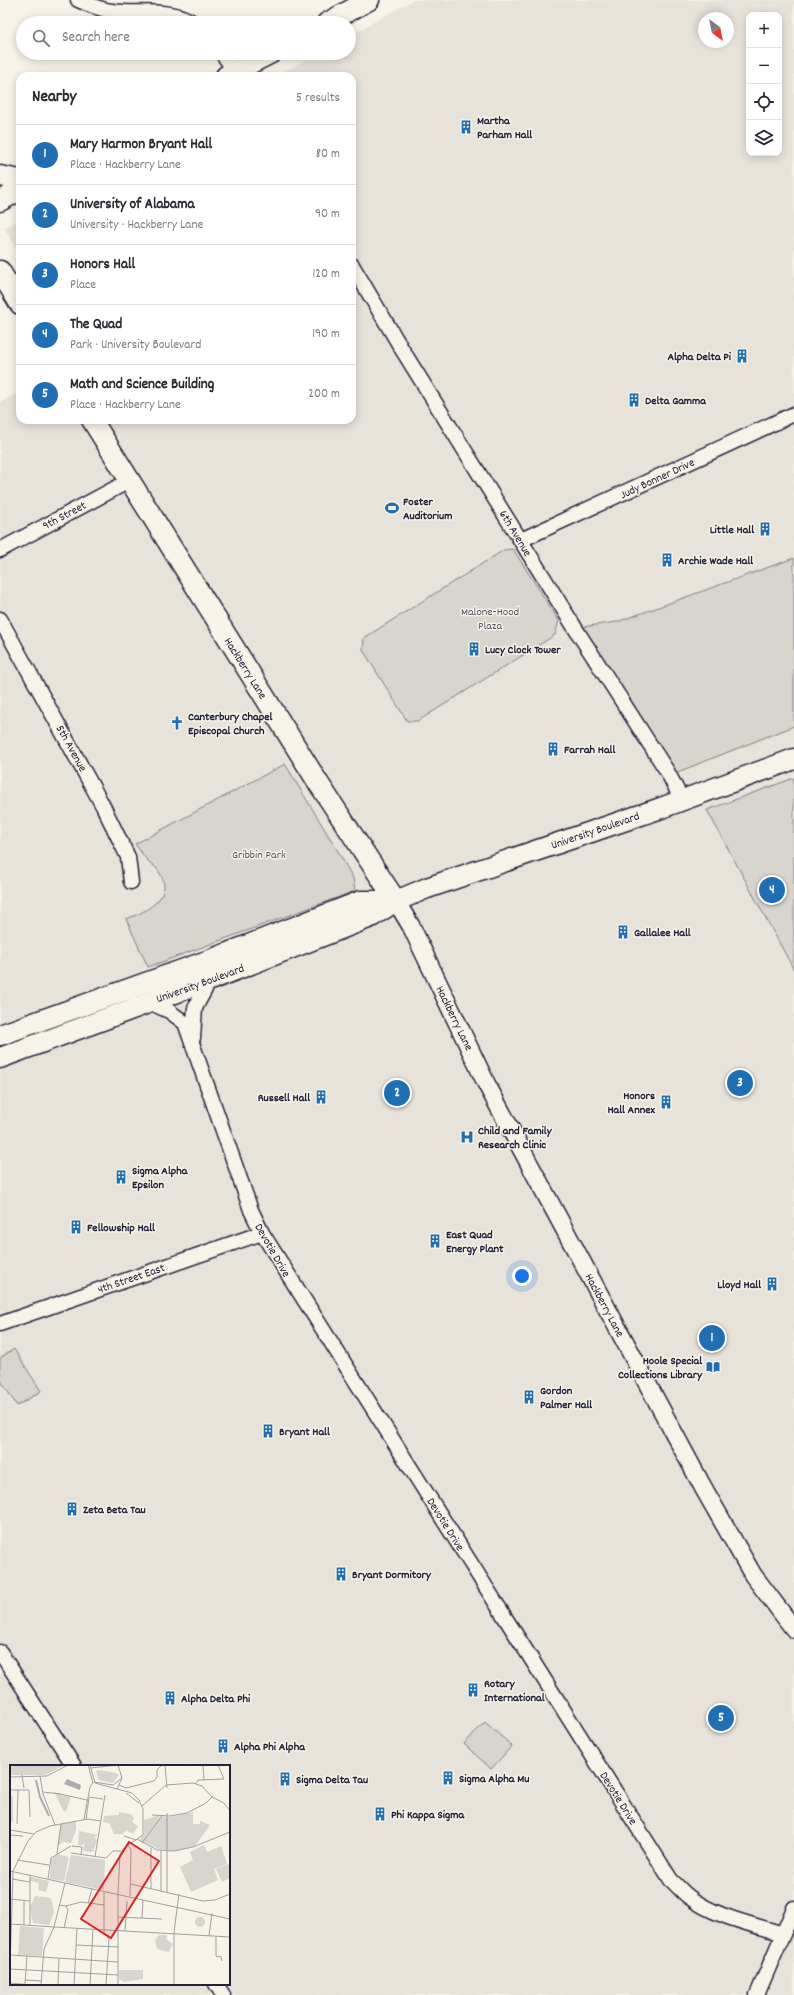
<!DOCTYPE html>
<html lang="en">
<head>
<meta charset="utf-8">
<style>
  :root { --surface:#fff; --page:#f7f7f7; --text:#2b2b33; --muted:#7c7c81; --line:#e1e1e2; --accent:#1f6fb2 }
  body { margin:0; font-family:Dekko,sans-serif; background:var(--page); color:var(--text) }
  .controls { position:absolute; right:12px; top:12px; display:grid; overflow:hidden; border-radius:8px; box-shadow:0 2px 10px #0003 }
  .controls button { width:36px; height:36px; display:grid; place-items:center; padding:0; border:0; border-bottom:1px solid var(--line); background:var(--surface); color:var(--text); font:20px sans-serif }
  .compass { position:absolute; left:698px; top:12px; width:36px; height:36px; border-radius:50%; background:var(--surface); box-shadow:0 2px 10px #0003; rotate:148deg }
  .you { position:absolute; left:522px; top:1276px; width:14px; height:14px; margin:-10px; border:3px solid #fff; border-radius:50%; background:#1a73e8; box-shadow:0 0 0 6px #1a73e833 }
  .badge { display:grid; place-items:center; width:26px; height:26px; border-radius:50%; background:var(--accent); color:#fff; font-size:13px; font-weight:700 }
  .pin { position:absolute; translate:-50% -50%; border:2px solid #fff; box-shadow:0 1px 4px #0006 }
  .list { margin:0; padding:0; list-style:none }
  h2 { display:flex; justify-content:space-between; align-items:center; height:52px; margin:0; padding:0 16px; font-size:17px }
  h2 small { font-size:13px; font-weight:400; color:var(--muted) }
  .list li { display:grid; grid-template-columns:26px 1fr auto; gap:12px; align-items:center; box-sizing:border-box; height:60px; padding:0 16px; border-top:1px solid var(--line) }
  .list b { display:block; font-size:15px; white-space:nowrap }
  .list p { margin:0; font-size:13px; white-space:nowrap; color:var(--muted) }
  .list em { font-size:13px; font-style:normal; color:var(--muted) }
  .icon { flex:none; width:22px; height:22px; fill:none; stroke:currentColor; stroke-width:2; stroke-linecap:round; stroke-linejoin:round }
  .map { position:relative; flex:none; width:794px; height:1995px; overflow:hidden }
  .search { position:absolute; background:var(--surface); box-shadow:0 2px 10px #0003; left:16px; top:16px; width:340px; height:44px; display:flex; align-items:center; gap:10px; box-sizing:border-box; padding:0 14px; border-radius:22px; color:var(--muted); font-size:15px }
  .panel { position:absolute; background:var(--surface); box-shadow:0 2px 10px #0003; left:16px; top:72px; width:340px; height:352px; border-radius:12px }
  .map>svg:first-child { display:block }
  .built { fill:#e7e3db; fill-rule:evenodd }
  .green { fill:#d8d5cf; stroke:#7d7c85 }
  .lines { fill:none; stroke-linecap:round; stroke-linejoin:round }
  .minor-casing { stroke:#22223b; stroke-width:17 }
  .tertiary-casing { stroke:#22223b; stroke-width:20 }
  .secondary-casing { stroke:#22223b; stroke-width:23 }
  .minor { stroke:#f7f3e8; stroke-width:14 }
  .tertiary { stroke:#f7f3e8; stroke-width:17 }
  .secondary { stroke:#f7f3e8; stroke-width:20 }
  .labels { text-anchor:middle; stroke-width:3; stroke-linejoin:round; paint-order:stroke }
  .poi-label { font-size:12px; font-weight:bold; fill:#22223b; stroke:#f7f3e8; text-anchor:start }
  .street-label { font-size:12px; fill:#22223b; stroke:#f7f3e8 }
  .park-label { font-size:12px; fill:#504f60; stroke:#f7f3e8 }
  .inset-river { fill:none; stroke:#aeabad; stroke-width:2 }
  .inset-road { fill:none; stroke:#a29fa3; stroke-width:1 }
  .view { fill:#d62828; fill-opacity:0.15; stroke:#d62828; stroke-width:2 }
  .inset-edge { fill:none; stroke:#22223b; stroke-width:2 }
</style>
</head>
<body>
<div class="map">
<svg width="794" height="1995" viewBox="0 0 794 1995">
  <rect width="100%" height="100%" fill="#f7f3e8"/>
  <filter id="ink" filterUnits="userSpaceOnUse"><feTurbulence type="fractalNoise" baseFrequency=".025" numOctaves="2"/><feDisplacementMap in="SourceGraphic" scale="8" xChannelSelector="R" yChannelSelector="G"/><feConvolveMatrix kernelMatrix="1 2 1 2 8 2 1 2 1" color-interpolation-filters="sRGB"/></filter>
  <g filter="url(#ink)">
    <!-- built -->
    <g class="built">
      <path d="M413 0H794V1995H0V403L20 391V420H352V76H276L318 53H349V36ZM749 15H779V153H749ZM704 18H728V42H704ZM11 1766H229V1984H11Z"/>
      <polygon points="20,219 20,253 4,228"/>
    </g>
    <!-- green -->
    <g class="green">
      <polygon points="513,549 559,621 555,635 418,721 407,721 363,650 364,638 504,550"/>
      <polygon points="794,558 794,726 670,775 575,628 617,622"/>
      <path d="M285 764 339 853 353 878 355 891 148 967 126 919C147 912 178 895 157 869 154 865 149 863 146 859 142 854 139 849 135 844Z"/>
      <polygon points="794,778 794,970 707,810"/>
      <polygon points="14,1349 41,1391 17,1406 0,1379 0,1358"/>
      <polygon points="485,1722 512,1746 491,1769 464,1744"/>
    </g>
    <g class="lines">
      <!-- minor casing -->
      <g class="minor-casing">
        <g id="minor">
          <path d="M78 0C89 5 99 9 111 11 138 15 170 7 194 23"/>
          <polyline points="222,53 238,76"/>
          <polyline points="352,265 403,351 575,628 667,771 682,800"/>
          <polyline points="521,540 794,414"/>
          <polyline points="0,550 129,481"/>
          <polyline points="0,619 103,806 128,857 131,882"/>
          <path d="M149 1002 169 1011 185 1023 251 1210 262 1233 671 1880C677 1885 682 1892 689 1897 715 1917 752 1924 783 1934"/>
          <polyline points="193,1038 195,1008 210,980"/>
          <polyline points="0,1324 262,1233"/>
          <polyline points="0,1652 74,1766"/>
          <polyline points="216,1984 223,1995"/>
          <polyline points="757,1995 794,1908"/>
        </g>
      </g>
      <!-- tertiary casing -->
      <g class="tertiary-casing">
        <polyline id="tertiary" points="396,901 411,926 487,1085 704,1489 753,1575 794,1629"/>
      </g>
      <!-- secondary casing -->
      <g class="secondary-casing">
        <g id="secondary">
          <polyline points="327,23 369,0"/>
          <polyline points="226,76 271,53"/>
          <polyline points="0,176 20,180"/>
          <polyline points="0,201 20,190"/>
          <polyline points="0,271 20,304"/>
          <polyline points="92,420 319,784 396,901"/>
          <polyline points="0,1035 210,960 361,901 396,901"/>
          <polyline points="0,1058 210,980 371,917 396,901 427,888 661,808 794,759"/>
        </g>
      </g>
      <!-- minor -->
      <use href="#minor" class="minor"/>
      <!-- tertiary -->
      <use href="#tertiary" class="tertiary"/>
      <!-- secondary -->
      <use href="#secondary" class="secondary"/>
    </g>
  </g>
  <!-- icons -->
  <defs>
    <g id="building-bare" transform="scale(1.08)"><path d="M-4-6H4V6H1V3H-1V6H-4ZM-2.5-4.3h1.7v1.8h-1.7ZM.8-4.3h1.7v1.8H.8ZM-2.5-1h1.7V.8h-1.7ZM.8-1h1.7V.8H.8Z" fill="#1f6fb2" stroke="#f7f3e8" stroke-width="2.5" paint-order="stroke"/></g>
    <g id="stadium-bare" transform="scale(1.08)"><path d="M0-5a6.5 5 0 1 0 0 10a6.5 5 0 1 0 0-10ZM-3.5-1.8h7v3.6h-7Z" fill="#1f6fb2" stroke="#f7f3e8" stroke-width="2.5" paint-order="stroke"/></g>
    <g id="church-bare" transform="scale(1.08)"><path d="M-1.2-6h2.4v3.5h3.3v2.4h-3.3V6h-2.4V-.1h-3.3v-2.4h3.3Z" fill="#1f6fb2" stroke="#f7f3e8" stroke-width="2.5" paint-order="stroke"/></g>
    <g id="hospital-bare" transform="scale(1.08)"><path d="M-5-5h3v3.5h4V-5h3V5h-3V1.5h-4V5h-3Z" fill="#1f6fb2" stroke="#f7f3e8" stroke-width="2.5" paint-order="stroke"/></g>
    <g id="library-bare" transform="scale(1.08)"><path d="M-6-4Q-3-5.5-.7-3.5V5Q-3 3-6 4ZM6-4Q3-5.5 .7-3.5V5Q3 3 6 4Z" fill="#1f6fb2" stroke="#f7f3e8" stroke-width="2.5" paint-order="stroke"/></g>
  </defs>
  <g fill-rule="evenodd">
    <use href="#building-bare" x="466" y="127"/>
    <use href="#building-bare" x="742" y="356"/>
    <use href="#building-bare" x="634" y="400"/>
    <use href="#stadium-bare" x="392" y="508"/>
    <use href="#building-bare" x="765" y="529"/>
    <use href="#building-bare" x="667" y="560"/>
    <use href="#building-bare" x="474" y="649"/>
    <use href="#church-bare" x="177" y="723"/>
    <use href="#building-bare" x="553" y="749"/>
    <use href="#building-bare" x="623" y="932"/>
    <use href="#building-bare" x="321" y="1097"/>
    <use href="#building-bare" x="666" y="1102"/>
    <use href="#hospital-bare" x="467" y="1137"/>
    <use href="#building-bare" x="121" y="1177"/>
    <use href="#building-bare" x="76" y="1227"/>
    <use href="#building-bare" x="435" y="1241"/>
    <use href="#building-bare" x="772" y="1284"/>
    <use href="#library-bare" x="713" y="1367"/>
    <use href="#building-bare" x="529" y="1397"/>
    <use href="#building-bare" x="268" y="1431"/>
    <use href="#building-bare" x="72" y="1509"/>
    <use href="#building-bare" x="341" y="1574"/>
    <use href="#building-bare" x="473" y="1690"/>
    <use href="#building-bare" x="170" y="1698"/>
    <use href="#building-bare" x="223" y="1746"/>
    <use href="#building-bare" x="448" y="1778"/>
    <use href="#building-bare" x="285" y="1779"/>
    <use href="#building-bare" x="380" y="1814"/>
  </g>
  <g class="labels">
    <!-- poi labels -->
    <g class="poi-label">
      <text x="477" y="124">Martha<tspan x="477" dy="14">Parham Hall</tspan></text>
      <text x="731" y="360" text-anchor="end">Alpha Delta Pi</text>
      <text x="645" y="404">Delta Gamma</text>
      <text x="403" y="505">Foster<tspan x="403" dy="14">Auditorium</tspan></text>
      <text x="754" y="533" text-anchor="end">Little Hall</text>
      <text x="678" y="564">Archie Wade Hall</text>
      <text x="485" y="653">Lucy Clock Tower</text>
      <text x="188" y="720">Canterbury Chapel<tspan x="188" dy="14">Episcopal Church</tspan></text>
      <text x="564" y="753">Farrah Hall</text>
      <text x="634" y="936">Gallalee Hall</text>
      <text x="655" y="1099" text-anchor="end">Honors<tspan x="655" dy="14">Hall Annex</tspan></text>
      <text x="310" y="1101" text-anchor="end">Russell Hall</text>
      <text x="478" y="1134">Child and Family<tspan x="478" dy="14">Research Clinic</tspan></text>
      <text x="132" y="1174">Sigma Alpha<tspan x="132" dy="14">Epsilon</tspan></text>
      <text x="87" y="1231">Fellowship Hall</text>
      <text x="446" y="1238">East Quad<tspan x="446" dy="14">Energy Plant</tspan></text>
      <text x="761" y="1288" text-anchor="end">Lloyd Hall</text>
      <text x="702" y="1364" text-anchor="end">Hoole Special<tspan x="702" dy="14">Collections Library</tspan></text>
      <text x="540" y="1394">Gordon<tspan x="540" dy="14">Palmer Hall</tspan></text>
      <text x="279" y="1435">Bryant Hall</text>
      <text x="83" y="1513">Zeta Beta Tau</text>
      <text x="352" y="1578">Bryant Dormitory</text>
      <text x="484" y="1687">Rotary<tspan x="484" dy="14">International</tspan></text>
      <text x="181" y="1702">Alpha Delta Phi</text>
      <text x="234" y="1750">Alpha Phi Alpha</text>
      <text x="459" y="1782">Sigma Alpha Mu</text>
      <text x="296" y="1783">Sigma Delta Tau</text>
      <text x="391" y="1818">Phi Kappa Sigma</text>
    </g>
    <!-- street labels -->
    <g class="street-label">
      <text transform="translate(657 478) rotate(-25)" y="4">Judy Bonner Drive</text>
      <text transform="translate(64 515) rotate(-28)" y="4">9th Street</text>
      <text transform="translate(516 533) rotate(59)" y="4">6th Avenue</text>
      <text transform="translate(246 668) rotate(58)" y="4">Hackberry Lane</text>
      <text transform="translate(72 748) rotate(61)" y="4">5th Avenue</text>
      <text transform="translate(595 830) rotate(-19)" y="4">University Boulevard</text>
      <text transform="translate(200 983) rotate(-20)" y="4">University Boulevard</text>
      <text transform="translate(455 1018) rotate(64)" y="4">Hackberry Lane</text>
      <text transform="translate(273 1250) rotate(60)" y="4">Devotie Drive</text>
      <text transform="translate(131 1278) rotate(-19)" y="4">4th Street East</text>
      <text transform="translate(605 1305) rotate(62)" y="4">Hackberry Lane</text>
      <text transform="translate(446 1524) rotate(58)" y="4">Devotie Drive</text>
      <text transform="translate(619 1798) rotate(58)" y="4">Devotie Drive</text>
    </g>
    <!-- park labels -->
    <g class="park-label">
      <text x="490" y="615">Malone-Hood<tspan x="490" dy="14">Plaza</tspan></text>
      <text x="259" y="858">Gribbin Park</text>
    </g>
  </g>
  <!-- overview -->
  <g transform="translate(10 1765)">
    <rect width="220" height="220" fill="#f7f3e8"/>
    <path d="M9 0H55L35 10H0V2ZM89 5 106 8 109 10 103 18 89 15 86 6ZM0 29 3 32V58L0 55ZM45 29 61 32 56 46 54 47ZM109 47 121 49 124 53 122 57 128 61 123 69 116 65 113 69H104L99 58 93 57 94 51 109 50ZM183 47V59H190V56L200 60 185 81 165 86 148 84 130 75 134 68V55L146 51 160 52ZM66 56V66L61 78 54 77 47 81 51 59ZM69 66 88 70 84 72 87 75 83 87 73 86 75 76 73 80H68ZM194 80 197 87 211 81 217 99 204 104 208 115 181 127 170 102 183 95 180 87ZM47 89 59 92 54 116 40 114 41 95ZM61 90 95 95 94 125 55 117ZM219 99 220 113 212 117 206 104ZM20 112 39 116 36 127 28 125 29 118 20 116ZM25 131 41 133 44 147 39 160 23 158 20 142ZM185 157a5 5 0 1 1 10 0a5 5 0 1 1-10 0ZM10 161 34 163 32 191 8 190ZM149 170H157L156 174 163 179 159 187 147 184 145 175ZM109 205H133V214L114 217 109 214Z" fill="#d8d5cf"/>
    <path d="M57 14 71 20 70 25 54 19Z" fill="#aeabad"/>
    <path class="inset-river" d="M26 15 30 32 39 51"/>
    <path class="inset-road" d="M78 0 83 18M80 0 85 18 122 28 129 35 133 44V70L114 83 110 89 108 129M155 0 157 23M193 0 194 15M81 3 108 0M12 10 14 23M30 11 33 29 45 60M0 12 37 11 58 0M84 17 103 20 112 13M186 19 188 15 214 14 208 0M109 20 116 23 144 16 147 12V5L152 0M107 24 112 13 108 0M0 25H19L20 52M33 27 50 29 44 28M116 28 129 38M50 29 77 35M79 32 93 34M132 41 156 20 183 18 192 21 202 32 214 38 220 46M157 48V127M142 50 160 51 177 48 196 38 203 31M74 54 80 22 83 18M76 54 79 33M7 59 8 25M0 65 24 69M0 70 13 71M114 71 126 75M127 74 147 85 164 86 183 82 220 67M132 78 152 51M118 80 121 85 120 131M62 81 72 82 71 90M151 86V126M61 88 96 93 103 86H111M47 89 51 59M85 92 95 30M7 95 39 100M0 106 220 154M20 110V161M2 114 20 117M38 114 41 93 61 81M121 119 193 136 205 135 220 129M141 124V83M94 127V167L99 174 96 220M108 129V220M0 134 20 136M78 138 82 124M49 140 56 141 71 137 94 140M108 152 152 154M132 153 133 135M0 159 44 162 55 118M14 160V135M54 163 58 145 56 141M115 166 117 136M199 171 202 148M206 172V191L211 192 212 196M66 180 108 182M1 190 108 197M0 204 108 210M0 206 3 106 18 76 26 67 40 61 78 54 90 56M15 215 32 216M0 218 22 220M15 219 17 191M31 220 34 184 44 162 220 172M48 220 49 193M64 220 67 163M80 220 83 164M164 220V167L169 129"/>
    <path class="view" d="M119 77 149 96 101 173 71 154Z"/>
    <rect width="220" height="220" class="inset-edge"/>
  </g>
</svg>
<div class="controls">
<button>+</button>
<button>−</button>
<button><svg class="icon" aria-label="locate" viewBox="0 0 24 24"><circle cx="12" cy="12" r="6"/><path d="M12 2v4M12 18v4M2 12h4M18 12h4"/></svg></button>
<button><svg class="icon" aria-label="layers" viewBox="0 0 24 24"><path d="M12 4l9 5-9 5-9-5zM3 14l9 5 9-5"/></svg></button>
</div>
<svg class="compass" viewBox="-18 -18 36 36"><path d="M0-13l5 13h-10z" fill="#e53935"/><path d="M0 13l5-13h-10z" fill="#7c7c81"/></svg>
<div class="you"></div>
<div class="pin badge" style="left:712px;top:1338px">1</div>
<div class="pin badge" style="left:397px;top:1093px">2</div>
<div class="pin badge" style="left:740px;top:1083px">3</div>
<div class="pin badge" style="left:772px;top:890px">4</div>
<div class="pin badge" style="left:721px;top:1718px">5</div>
<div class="search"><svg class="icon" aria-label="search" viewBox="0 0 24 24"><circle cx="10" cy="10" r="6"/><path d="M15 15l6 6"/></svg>Search here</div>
<section class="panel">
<h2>Nearby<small>5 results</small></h2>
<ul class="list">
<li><span class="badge">1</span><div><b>Mary Harmon Bryant Hall</b><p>Place · Hackberry Lane</p></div><em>80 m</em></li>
<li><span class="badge">2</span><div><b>University of Alabama</b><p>University · Hackberry Lane</p></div><em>90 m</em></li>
<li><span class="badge">3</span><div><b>Honors Hall</b><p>Place</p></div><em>120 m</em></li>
<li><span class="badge">4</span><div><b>The Quad</b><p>Park · University Boulevard</p></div><em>190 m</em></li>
<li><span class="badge">5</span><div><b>Math and Science Building</b><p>Place · Hackberry Lane</p></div><em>200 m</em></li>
</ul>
</section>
</div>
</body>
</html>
